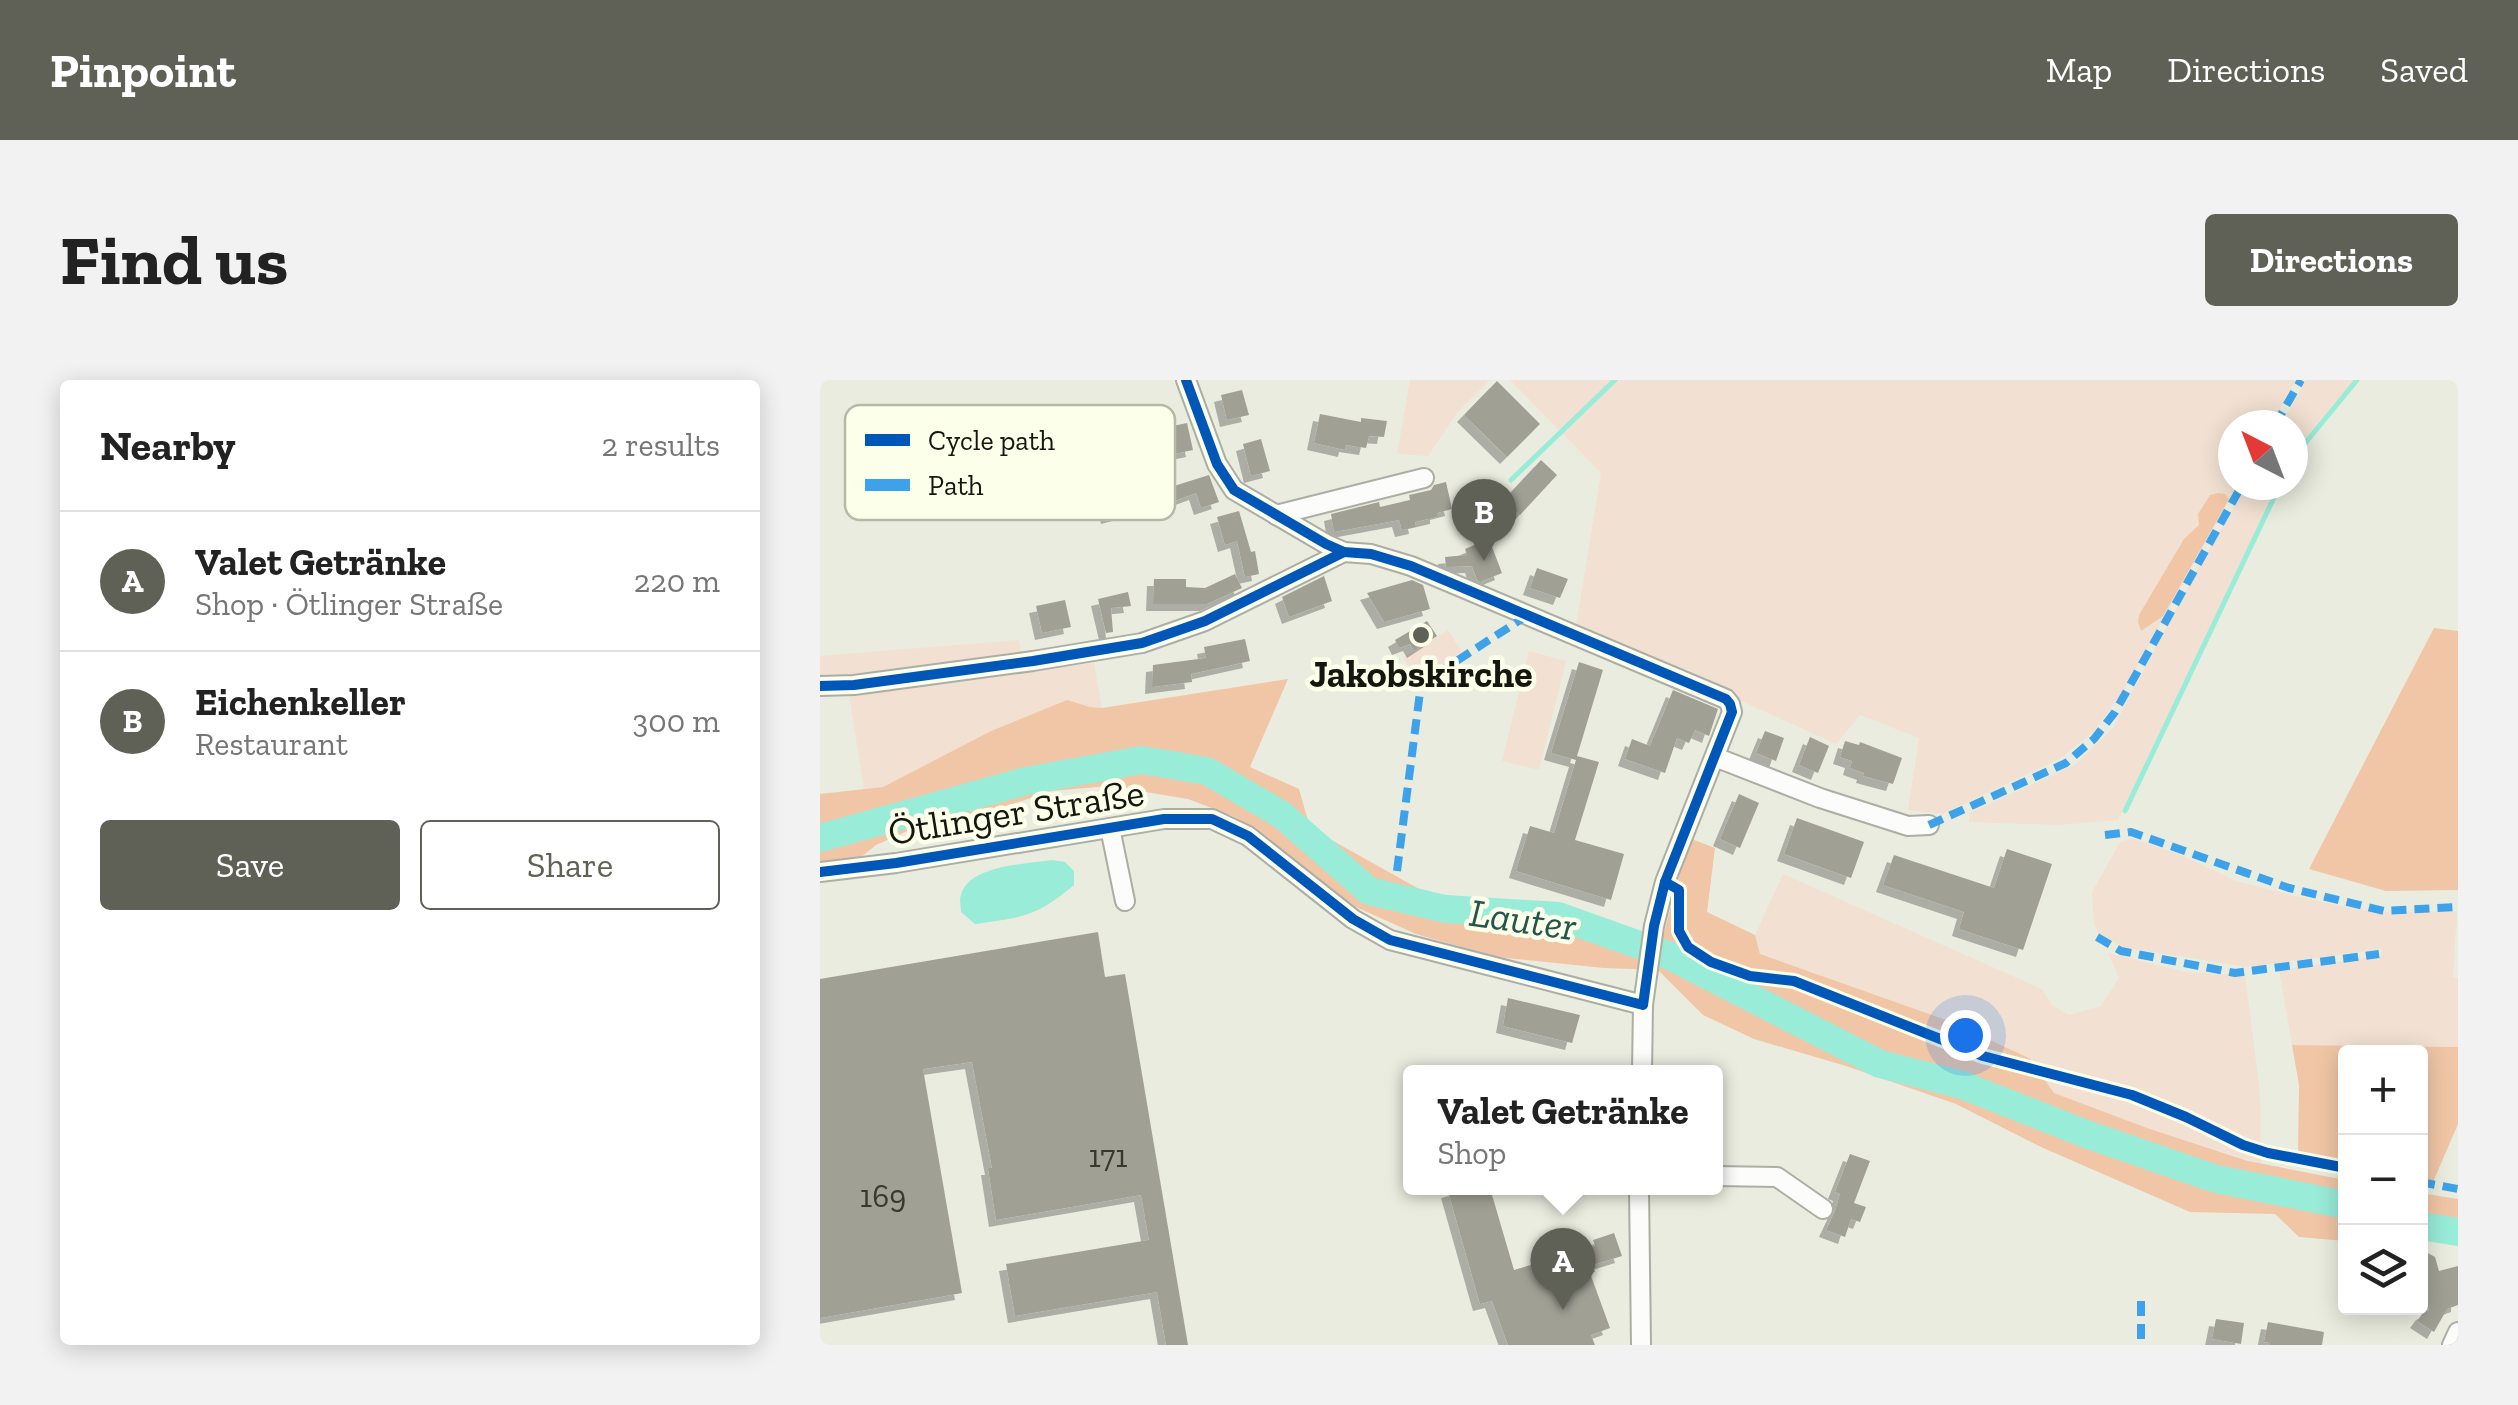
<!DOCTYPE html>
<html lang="en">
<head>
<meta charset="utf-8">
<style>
  :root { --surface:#fff; --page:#f2f2f2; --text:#222; --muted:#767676; --line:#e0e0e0; --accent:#606156 }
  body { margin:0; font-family:"Zilla Slab",serif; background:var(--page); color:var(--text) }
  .controls { position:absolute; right:30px; bottom:30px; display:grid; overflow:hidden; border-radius:10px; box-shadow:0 5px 25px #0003 }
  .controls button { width:90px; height:90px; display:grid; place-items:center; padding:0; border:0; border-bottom:2px solid var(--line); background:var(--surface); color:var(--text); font:50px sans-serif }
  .compass { position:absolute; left:1398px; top:30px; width:90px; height:90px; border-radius:50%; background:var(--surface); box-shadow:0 5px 25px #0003; rotate:318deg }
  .you { position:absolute; left:1145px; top:655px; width:35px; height:35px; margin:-25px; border:8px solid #fff; border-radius:50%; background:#1a73e8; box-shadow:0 0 0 15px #1a73e833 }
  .badge { display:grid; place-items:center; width:65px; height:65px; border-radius:50%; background:var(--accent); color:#fff; font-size:32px; font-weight:700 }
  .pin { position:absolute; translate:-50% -82px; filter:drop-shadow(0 2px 5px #0008) }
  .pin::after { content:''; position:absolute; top:52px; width:35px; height:30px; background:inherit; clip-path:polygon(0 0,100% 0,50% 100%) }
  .popup { position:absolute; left:583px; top:685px; width:320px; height:130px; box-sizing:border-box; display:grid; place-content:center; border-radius:10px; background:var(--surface); filter:drop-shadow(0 2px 8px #0005); font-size:32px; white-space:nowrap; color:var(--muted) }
  .popup b { font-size:38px; color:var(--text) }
  .popup::after { content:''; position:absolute; left:50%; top:100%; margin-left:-20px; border:20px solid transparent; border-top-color:var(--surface) }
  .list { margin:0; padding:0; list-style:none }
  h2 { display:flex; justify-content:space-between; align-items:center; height:130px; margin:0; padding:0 40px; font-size:42px }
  h2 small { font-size:32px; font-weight:400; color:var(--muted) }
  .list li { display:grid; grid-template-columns:65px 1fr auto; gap:30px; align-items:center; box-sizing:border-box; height:140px; padding:0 40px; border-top:2px solid var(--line) }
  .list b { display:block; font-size:38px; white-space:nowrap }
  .list p { margin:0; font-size:32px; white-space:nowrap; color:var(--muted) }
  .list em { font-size:32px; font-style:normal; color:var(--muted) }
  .actions { display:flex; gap:20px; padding:30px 40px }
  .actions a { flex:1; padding:22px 0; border:2px solid var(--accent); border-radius:10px; text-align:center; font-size:35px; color:var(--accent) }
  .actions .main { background:var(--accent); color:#fff }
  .icon { flex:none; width:55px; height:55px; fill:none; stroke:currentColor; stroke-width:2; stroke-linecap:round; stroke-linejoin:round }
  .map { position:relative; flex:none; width:1638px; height:965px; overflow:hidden; border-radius:10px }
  header { display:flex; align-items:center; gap:60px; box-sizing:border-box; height:140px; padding:0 50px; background:var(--accent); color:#fff }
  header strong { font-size:48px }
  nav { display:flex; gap:55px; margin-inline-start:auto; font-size:35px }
  .intro { display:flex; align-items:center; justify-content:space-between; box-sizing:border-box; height:240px; padding:0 60px }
  h1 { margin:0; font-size:70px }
  .button { padding:25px 45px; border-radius:10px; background:var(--accent); color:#fff; font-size:35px; font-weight:700 }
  main { display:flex; gap:60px; padding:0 60px }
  aside { flex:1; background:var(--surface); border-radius:10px; box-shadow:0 5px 25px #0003 }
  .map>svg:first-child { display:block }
  .green { fill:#f2e1d2 }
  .forest { fill:#f1c6a6 }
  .water { fill:#98ecd8 }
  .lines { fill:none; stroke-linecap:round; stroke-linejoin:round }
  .stream { stroke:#98ecd8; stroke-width:5 }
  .river { stroke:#98ecd8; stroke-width:28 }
  .building { fill:#a1a095; filter:url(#shadow) }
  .minor-casing { stroke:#acaea4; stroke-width:22 }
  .minor { stroke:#fcfcfa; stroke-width:18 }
  .quiet { stroke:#3da2e9; stroke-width:8; stroke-dasharray:15 8; stroke-linecap:butt }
  .cycleway-casing { stroke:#fcffea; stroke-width:16 }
  .cycleway { stroke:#0057b8; stroke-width:10 }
  .poi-dot { fill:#606156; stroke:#fcffea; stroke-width:4 }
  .labels { text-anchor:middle; stroke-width:9; stroke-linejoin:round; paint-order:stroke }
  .number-label { font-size:32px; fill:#38382f }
  .poi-label { font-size:38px; font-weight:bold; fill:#15160d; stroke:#fcffea }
  .street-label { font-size:38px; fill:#15160d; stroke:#fcffea }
  .water-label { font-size:40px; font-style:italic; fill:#22554b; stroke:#fcffea }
  .key { fill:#fcffea; stroke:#b7b9a8; stroke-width:2.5 }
  .key-label { font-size:28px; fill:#15160d }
</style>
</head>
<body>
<header>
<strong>Pinpoint</strong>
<nav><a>Map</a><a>Directions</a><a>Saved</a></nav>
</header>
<div class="intro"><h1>Find us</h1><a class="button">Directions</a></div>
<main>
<aside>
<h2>Nearby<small>2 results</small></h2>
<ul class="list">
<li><span class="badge">A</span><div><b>Valet Getränke</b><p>Shop · Ötlinger Straße</p></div><em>220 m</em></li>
<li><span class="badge">B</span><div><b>Eichenkeller</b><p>Restaurant</p></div><em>300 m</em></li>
</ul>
<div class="actions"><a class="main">Save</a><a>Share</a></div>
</aside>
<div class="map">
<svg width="1638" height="965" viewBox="0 0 1638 965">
  <defs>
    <filter id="shadow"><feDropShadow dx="-7" dy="7" stdDeviation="0" flood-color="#0004"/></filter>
  </defs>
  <rect width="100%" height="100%" fill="#eaecdf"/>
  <!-- green -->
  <g class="green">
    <polygon points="590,0 670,0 637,33 608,76 577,74"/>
    <polygon points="690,0 1476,0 1451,45 1413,45 1413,105 1417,105 1306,307 1274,351 1241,378 1122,434 1088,430 1099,358 1040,335 1016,364 756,246 781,93"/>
    <polygon points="1486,0 1534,0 1473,73 1473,45 1461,45"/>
    <polygon points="1427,105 1458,105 1298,440 1239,445 1149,442 1149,433 1255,385 1293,348 1375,194"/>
    <polygon points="628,250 642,272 597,299 583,277"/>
    <polygon points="199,260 202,279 0,301 0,276"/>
    <polygon points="709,271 746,281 719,390 682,381"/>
    <polygon points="274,283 282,328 270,327 247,320 171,351 63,407 44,409 29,315"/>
    <polygon points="1312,458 1365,477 1416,501 1475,516 1534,529 1563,532 1637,531 1633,597 1638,598 1638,667 1472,665 1459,590 1561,576 1562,569 1427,587 1303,567 1279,554 1274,544 1272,512 1300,462"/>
    <polygon points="963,494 1222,609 1232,625 1249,635 1281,626 1299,598 1288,573 1366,592 1425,595 1440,713 1441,784 1327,748 1233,713 1209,678 1129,641 940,574 935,555"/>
  </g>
  <!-- forest -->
  <g class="forest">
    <polygon points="1398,113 1405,114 1409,119 1343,236 1321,251 1318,242 1319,235 1364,159 1379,145 1378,134 1390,115"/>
    <polygon points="1614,248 1638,251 1638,510 1566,511 1489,489"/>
    <polygon points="468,299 430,387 479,409 490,448 608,514 705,522 750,532 821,555 844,553 869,458 895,468 887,532 935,555 940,574 1129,641 1209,678 1234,713 1327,748 1428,781 1525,800 1525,861 1479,857 1455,834 1370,832 1221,767 1136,724 1026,686 934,659 883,635 838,590 784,588 676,577 596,554 536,527 415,437 368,419 289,406 231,411 178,429 110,441 56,465 36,481 0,486 0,414 63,407 171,351 247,320 270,327 282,328"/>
    <polygon points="1472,665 1638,667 1638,744 1613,802 1601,799 1600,672 1526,672 1525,784 1478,775 1479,705"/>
    <polygon points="1600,813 1638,819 1638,864 1601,858"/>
  </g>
  <!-- water -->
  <path class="water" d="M232 480 245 482 254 491V505C216 537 203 537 155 544L141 532C141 526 139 520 141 515 149 485 207 484 232 480Z"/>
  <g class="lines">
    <!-- stream -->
    <g class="stream">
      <polyline points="1473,78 1537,0"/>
      <polyline points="691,100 795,0"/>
      <polyline points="1305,431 1460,105"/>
    </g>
    <!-- river -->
    <g class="river">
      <polyline points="0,458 206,401 322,380 387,391 462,435 549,511 625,529 738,536 850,576 1060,684 1142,705 1266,754 1396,799 1526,825"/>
      <polyline points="1600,846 1638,852"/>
    </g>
  </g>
  <!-- building -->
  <g class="building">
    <polygon points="677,1 720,44 687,77 644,35"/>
    <polygon points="422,10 429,35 407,40 401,15"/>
    <polygon points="500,34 541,42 541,38 567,41 564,57 549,56 546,68 526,65 525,70 494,63"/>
    <polygon points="367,43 373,70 354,74 348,47"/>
    <polygon points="441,59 450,91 431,96 423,64"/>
    <polygon points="721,80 737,95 700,135 684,120"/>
    <polygon points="389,95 399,122 381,128 376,113 338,127 337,124 288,137 281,110 314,102 316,110 351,98 354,106"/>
    <polygon points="626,102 632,129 617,133 617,137 595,142 596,147 582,150 579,140 514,152 511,134 559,122 560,127 590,120 589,115 611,110 614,105"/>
    <polygon points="419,131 431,172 435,171 439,194 425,197 417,161 405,165 397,137"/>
    <polygon points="669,159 682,193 660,202 657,200 652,186 626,187 625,177 647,175 645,169"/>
    <polygon points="717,188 748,199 740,218 710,208"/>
    <polygon points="415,194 422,208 387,224 333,224 334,199 366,199 366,207 385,208"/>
    <polygon points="504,196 512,221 469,237 462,217"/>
    <polygon points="592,200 603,205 610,229 564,242 547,213"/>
    <polygon points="308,212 311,226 291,228 293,252 286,253 278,219"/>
    <polygon points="245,220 251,247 222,253 216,226"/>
    <polygon points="607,241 617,256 594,271 590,264 579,268 575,260"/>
    <polygon points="425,259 430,281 371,294 372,302 332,307 333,285 386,278 384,267"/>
    <polygon points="759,282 783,290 757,376 779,382 755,460 804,474 791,520 696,491 710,446 734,453 756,380 731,373"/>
    <polygon points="853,310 898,329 889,356 875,350 869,363 857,358 845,393 805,379 812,359 830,366"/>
    <polygon points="945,351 964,358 956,381 936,373"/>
    <polygon points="990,357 1009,366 998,393 979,385"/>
    <polygon points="1025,361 1039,365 1040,362 1082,378 1073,404 1043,396 1044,393 1030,388 1032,381 1020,377"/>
    <polygon points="919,414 939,423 920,468 900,459"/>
    <polygon points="977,438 1044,462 1031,498 964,474"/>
    <polygon points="1187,469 1232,484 1203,570 1139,549 1144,532 1063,505 1074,475 1174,508"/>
    <polygon points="278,552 285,597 305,594 368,965 346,965 337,912 195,936 186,884 329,860 321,815 176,840 168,788 172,788 152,682 103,689 142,913 0,938 0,599"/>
    <polygon points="688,618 760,635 752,663 683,646"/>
    <polygon points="1030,774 1050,781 1034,823 1046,827 1040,842 1031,839 1025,857 1006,850 1015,831 1020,814 1015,812"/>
    <polygon points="640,808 670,808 694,890 775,866 773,860 794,853 802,876 773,885 775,892 770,893 790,948 771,955 775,965 688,965 672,921 660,924 628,811"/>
    <polygon points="1604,871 1615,877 1619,891 1638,886 1638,925 1627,929 1614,952 1597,941 1603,933 1609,930 1600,904 1600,877"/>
    <polygon points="1396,939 1424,943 1421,964 1392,959"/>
    <polygon points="1448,942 1504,952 1502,965 1450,965 1450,963 1444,962"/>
  </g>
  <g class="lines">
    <!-- minor casing -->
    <g class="minor-casing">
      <g id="minor">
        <polyline points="366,0 397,84 414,110 506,164 524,172 551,174 591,186 906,319 910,324 912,332 845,502 834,546 823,625 822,692"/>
        <polyline points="456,135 604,98"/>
        <polyline points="0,306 34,305 213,281 322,263 385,241 524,172"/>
        <polyline points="895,377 1000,418 1088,446 1109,445"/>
        <polyline points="290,448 305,521"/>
        <polyline points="0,492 76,483 344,439 392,439 428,456 533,539 570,560 823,625"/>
        <polyline points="896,796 957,797 1003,829"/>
        <polyline points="819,808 821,965"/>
        <polyline points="1632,965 1638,952"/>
      </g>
    </g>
    <!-- minor -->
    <use href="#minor" class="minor"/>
    <!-- quiet -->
    <g class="quiet">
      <polyline points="1455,45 1481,0"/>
      <polyline points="1109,445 1246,383 1274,359 1295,332 1422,105"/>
      <polyline points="1285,455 1311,452 1469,508 1564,531 1638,527"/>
      <polyline points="577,491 600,312 610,298 708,235"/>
      <polyline points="1277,557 1301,571 1415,593 1559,574"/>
      <polyline points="1600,802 1638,809"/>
      <polyline points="1321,921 1321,965"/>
    </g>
    <!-- cycleway casing -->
    <g class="cycleway-casing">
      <g id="cycleway">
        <polyline points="0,306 34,305 213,281 322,263 385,241 524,172"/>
        <polyline points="0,492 76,483 344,439 392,439 428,456 533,539 570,560 823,625 834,546 845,502 912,332 910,324 906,319 591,186 551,174 524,172 506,164 414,110 397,84 366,0"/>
        <polyline points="845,502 859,510 859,551 868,567 891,582 930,596 974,601 1163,676 1312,715 1366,737 1423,765 1448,773 1526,788"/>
      </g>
    </g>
    <!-- cycleway -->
    <use href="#cycleway" class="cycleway"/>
  </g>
  <!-- markers -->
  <circle class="poi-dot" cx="601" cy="255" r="10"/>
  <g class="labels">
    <!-- number labels -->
    <g class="number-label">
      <text x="288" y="787">171</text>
      <text x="63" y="827">169</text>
    </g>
    <!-- poi labels -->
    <g class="poi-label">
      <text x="601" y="307">Jakobskirche</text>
    </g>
    <!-- street labels -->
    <g class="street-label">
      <text transform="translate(196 432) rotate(-9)" y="13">Ötlinger Straße</text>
    </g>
    <!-- water labels -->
    <g class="water-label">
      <text transform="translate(703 539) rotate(8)" y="14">Lauter</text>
    </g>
  </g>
  <!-- legend -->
  <rect x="25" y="25" width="330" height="115" rx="15" class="key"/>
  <rect x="45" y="54" width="45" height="12" fill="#0057b8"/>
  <rect x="45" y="99" width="45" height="12" fill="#3da2e9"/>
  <g class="key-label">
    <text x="108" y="70">Cycle path</text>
    <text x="108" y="115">Path</text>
  </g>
</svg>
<div class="controls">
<button>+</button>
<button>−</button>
<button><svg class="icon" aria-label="layers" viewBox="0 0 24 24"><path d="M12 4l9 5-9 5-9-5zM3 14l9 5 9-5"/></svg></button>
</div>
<svg class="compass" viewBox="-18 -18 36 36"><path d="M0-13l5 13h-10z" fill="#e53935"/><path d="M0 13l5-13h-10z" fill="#767676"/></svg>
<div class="you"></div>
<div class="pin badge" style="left:743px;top:930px">A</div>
<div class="popup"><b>Valet Getränke</b>Shop</div>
<div class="pin badge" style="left:664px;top:181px">B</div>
</div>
</main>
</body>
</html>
